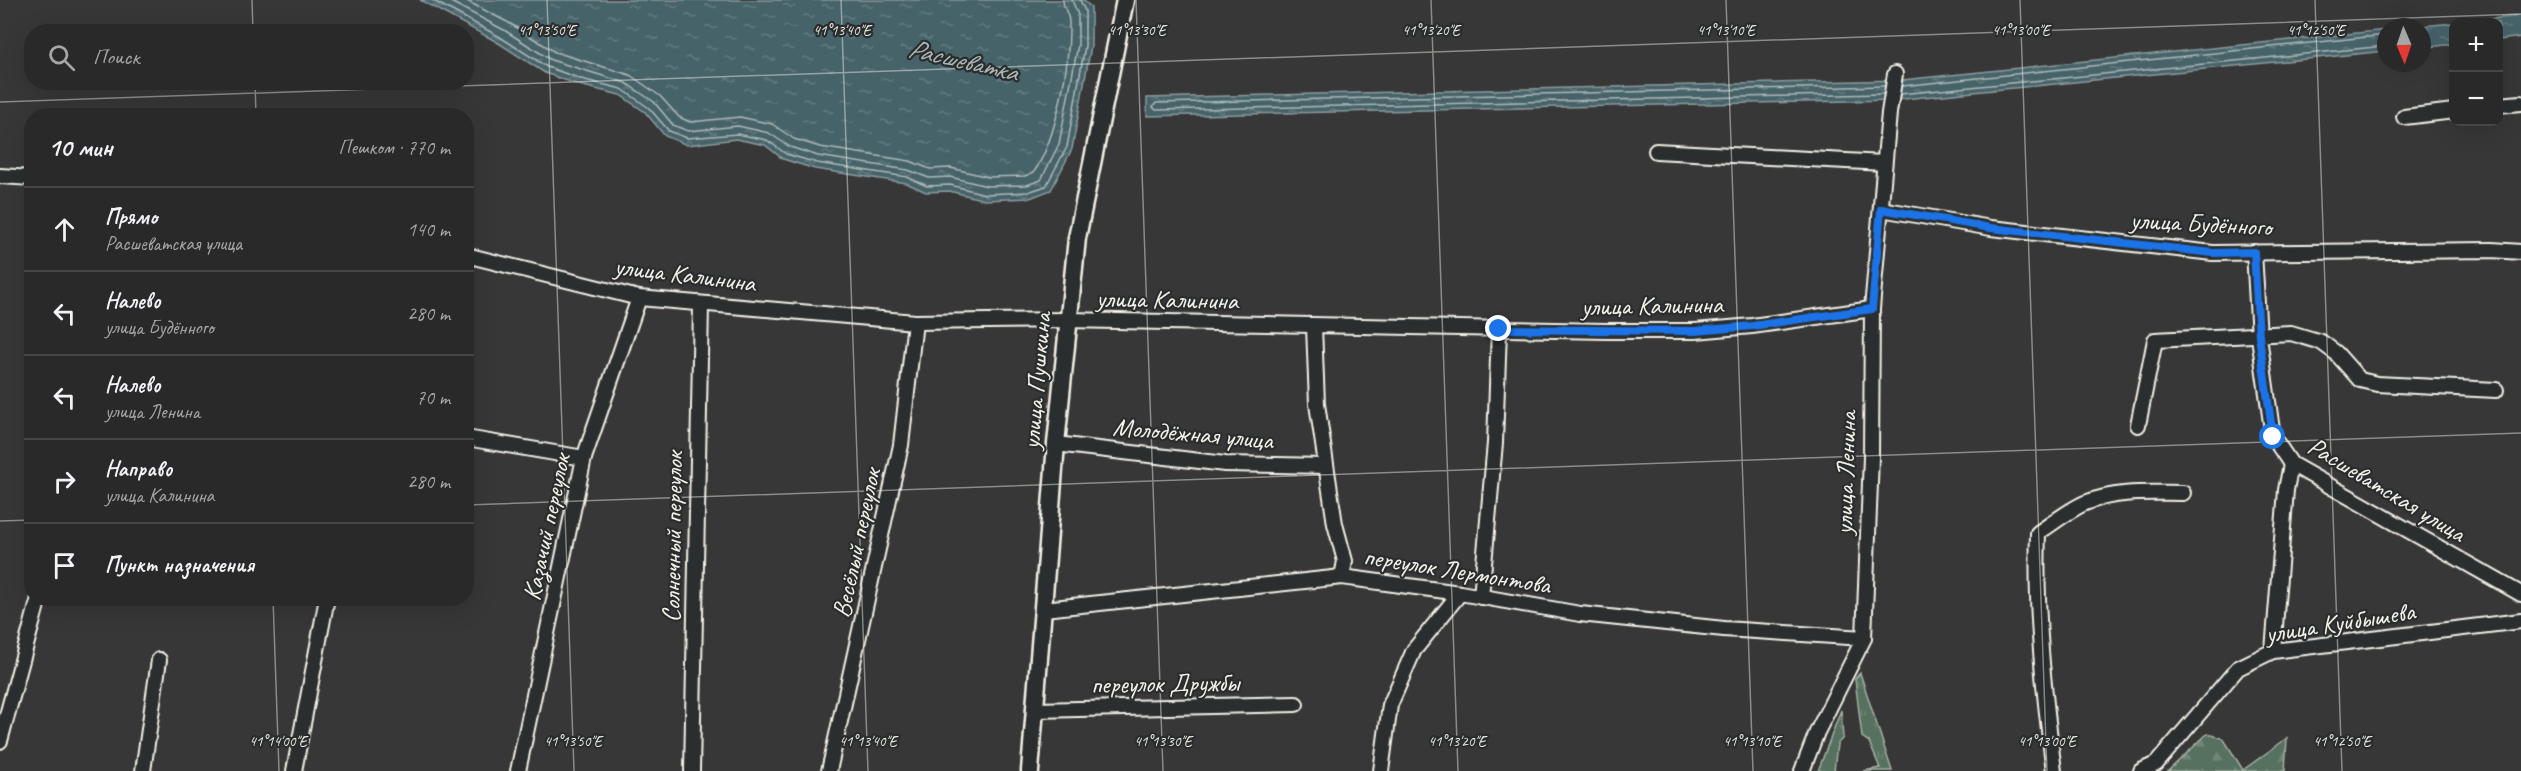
<!DOCTYPE html>
<html lang="ru">
<head>
<meta charset="utf-8">
<style>
  :root { --surface:#2a292a; --page:#323132; --text:#f1f3f6; --muted:#a5a6a8; --line:#464547 }
  body { margin:0; font-family:Caveat,sans-serif; background:var(--page); color:var(--text) }
  .controls { position:absolute; right:18px; top:18px; display:grid; overflow:hidden; border-radius:12px; box-shadow:0 6px 24px #0002 }
  .controls button { width:54px; height:54px; display:grid; place-items:center; padding:0; border:0; border-bottom:2px solid var(--line); background:var(--surface); color:var(--text); font:30px sans-serif }
  .compass { position:absolute; left:2377px; top:18px; width:54px; height:54px; border-radius:50%; background:var(--surface); box-shadow:0 6px 24px #0002; rotate:178deg }
  .stop { position:absolute; width:18px; height:18px; margin:-14px; border:4px solid #1a73e8; border-radius:50%; background:#fff }
  .stop.end { background:#1a73e8; border-color:#fff; box-shadow:0 2px 6px #0008 }
  .list { margin:0; padding:0; list-style:none }
  h2 { display:flex; justify-content:space-between; align-items:center; height:78px; margin:0; padding:0 24px; font-size:26px }
  h2 small { font-size:20px; font-weight:400; color:var(--muted) }
  .list li { display:grid; grid-template-columns:39px 1fr auto; gap:18px; align-items:center; box-sizing:border-box; height:84px; padding:0 24px; border-top:2px solid var(--line) }
  .list b { display:block; font-size:22px; white-space:nowrap }
  .list p { margin:0; font-size:20px; white-space:nowrap; color:var(--muted) }
  .list em { font-size:20px; font-style:normal; color:var(--muted) }
  .icon { flex:none; width:33px; height:33px; fill:none; stroke:currentColor; stroke-width:2; stroke-linecap:round; stroke-linejoin:round }
  .map { position:relative; flex:none; width:2521px; height:771px; overflow:hidden }
  .search { position:absolute; background:var(--surface); box-shadow:0 6px 24px #0002; left:24px; top:24px; width:450px; height:66px; display:flex; align-items:center; gap:15px; box-sizing:border-box; padding:0 21px; border-radius:24px; color:var(--muted); font-size:22px }
  .panel { position:absolute; background:var(--surface); box-shadow:0 6px 24px #0002; left:24px; top:108px; width:450px; height:498px; border-radius:24px }
  .map>svg:first-child { display:block }
  .grass { fill:url(#grass-tufts); stroke:#a5b1a4; stroke-width:1.5 }
  .forest { fill:url(#forest-firs); stroke:#a5b1a4; stroke-width:1.5 }
  .water { fill:url(#water-ripples); stroke:#8c9c9d; stroke-width:1.5 }
  .lines { fill:none; stroke-linecap:round; stroke-linejoin:round }
  .shore { stroke:#afb9b6; stroke-width:1.5 }
  .minor-casing { stroke:#f4f1e8; stroke-width:18 }
  .major-casing { stroke:#f4f1e8; stroke-width:21 }
  .minor { stroke:#2a2d2e; stroke-width:14 }
  .major { stroke:#2a2d2e; stroke-width:16 }
  .route { stroke:#1a73e8; stroke-width:8 }
  .ticks { fill:none; stroke:#f4f1e8; stroke-width:1.5; stroke-opacity:0.45 }
  .labels { text-anchor:middle; stroke-width:4.5; stroke-linejoin:round; paint-order:stroke }
  .street-label { font-size:26px; fill:#f4f1e8; stroke:#2a2d2e }
  .water-label { font-size:27px; font-style:italic; fill:#afb9b6; stroke:#2a2d2e }
  .ticks-label { font-size:15px; text-anchor:middle; fill:#f4f1e8; stroke:#2a2d2e; stroke-width:4.5; stroke-linejoin:round; paint-order:stroke }
</style>
</head>
<body>
<div class="map">
<svg width="2521" height="771" viewBox="0 0 2521 771">
  <defs>
    <pattern id="grass-tufts" width="24" height="20" patternUnits="userSpaceOnUse" patternTransform="scale(1.5)"><rect width="24" height="20" fill="#56715f"/><path d="M3 7l-1-3M5 7V3M7 7l1-3M15 17l-1-3M17 17v-4M19 17l1-3" fill="none" stroke="#6f8676"/></pattern>
    <pattern id="forest-firs" width="22" height="20" patternUnits="userSpaceOnUse" patternTransform="scale(1.5)"><rect width="22" height="20" fill="#56715f"/><path d="M5 1l3.5 6h-7zM16 11l3.5 6h-7z" fill="#6f8676"/></pattern>
    <pattern id="water-ripples" width="26" height="14" patternUnits="userSpaceOnUse" patternTransform="scale(1.5)"><rect width="26" height="14" fill="#47646b"/><path d="M2 4q2-2 4 0t4 0M15 11q2-2 4 0t4 0" fill="none" stroke="#627b80"/></pattern>
  </defs>
  <rect width="100%" height="100%" fill="#383738"/>
  <filter id="ink" filterUnits="userSpaceOnUse"><feTurbulence type="fractalNoise" baseFrequency=".0167" numOctaves="2"/><feDisplacementMap in="SourceGraphic" scale="12" xChannelSelector="R" yChannelSelector="G"/><feConvolveMatrix kernelMatrix="1 2 1 2 8 2 1 2 1" color-interpolation-filters="sRGB"/></filter>
  <g filter="url(#ink)">
    <!-- grass -->
    <g class="grass">
      <polygon points="1860,673 1892,771 1863,771 1880,768 1869,742 1862,737 1855,679"/>
      <polygon points="1841,710 1843,738 1837,744 1834,771 1818,771"/>
    </g>
    <!-- forest -->
    <polygon class="forest" points="2207,734 2223,738 2243,770 2287,738 2285,771 2168,771"/>
    <!-- water -->
    <g class="water">
      <polygon points="420,0 1083,0 1091,7 1091,46 1072,149 1051,190 1030,198 985,200 949,191 926,192 906,183 815,169 783,159 765,145 736,139 687,145 665,136 645,112 620,95 579,85 545,73 497,42"/>
      <polygon points="2521,16 2521,37 2499,40 2498,22 2457,22"/>
      <polygon points="2453,23 2453,44 2422,48 2422,27 2412,27"/>
      <polygon points="2386,30 2386,51 1894,100 1147,116 1147,98 1902,80"/>
    </g>
    <g class="lines">
      <!-- shore -->
      <g class="shore">
        <polyline points="432,0 500,37 547,67 581,79 622,89 649,108 669,131 687,138 737,134 767,140 786,154 817,163 907,177 927,186 950,185 985,194 1028,192 1046,186 1067,147 1085,46 1085,11 1080,0"/>
        <polyline points="447,0 504,30 551,60 626,83 654,102 673,125 688,131 738,126 769,133 790,147 818,156 908,170 929,178 950,177 987,186 1027,185 1041,180 1059,144 1078,45 1078,15 1072,0"/>
        <path d="M465 0 509 23 555 52 630 75 660 96 679 117 690 122 740 117 772 124 794 139 820 147 910 161 930 169 951 168 988 177 1025 176 1034 172C1057 138 1070 64 1069 22 1069 14 1063 8 1063 0"/>
        <polyline points="1902,86 2386,35"/>
        <polyline points="1883,94 1156,110 1153,107 1156,103 1885,86"/>
        <polyline points="1900,94 2386,46"/>
      </g>
      <!-- minor casing -->
      <g class="minor-casing">
        <g id="minor">
          <polyline points="2498,105 2521,103"/>
          <polyline points="2404,117 2454,111"/>
          <polyline points="1656,151 1884,163"/>
          <polyline points="0,176 32,178"/>
          <polyline points="1881,209 1991,228 2213,253 2492,250 2521,252"/>
          <polyline points="2254,252 2259,337 2273,437 2291,464 2521,594"/>
          <polyline points="466,255 639,298 915,322 1067,320 1606,331 1695,331 1752,326 1872,309"/>
          <polyline points="1314,326 1317,404 1335,524 1345,561 1342,577"/>
          <polyline points="2138,425 2155,340 2291,333 2321,342 2336,353 2360,380 2377,384 2496,390"/>
          <polyline points="466,438 584,458"/>
          <polyline points="1056,444 1225,464 1326,466"/>
          <polyline points="1481,597 1495,443 1499,329"/>
          <polyline points="1044,609 1342,577 1460,593 1580,614 1724,629 1864,638"/>
          <polyline points="2273,651 2286,490 2291,464"/>
          <polyline points="1035,710 1296,704"/>
          <polyline points="0,741 39,598"/>
          <polyline points="143,771 159,660"/>
          <polyline points="294,771 327,598"/>
          <polyline points="518,771 584,458 639,298"/>
          <polyline points="692,771 701,305"/>
          <polyline points="829,771 901,445 915,322"/>
          <polyline points="1381,771 1390,705 1414,650 1460,593"/>
          <polyline points="1802,771 1817,732 1864,638 1871,457 1872,309 1889,113 1895,74"/>
          <path d="M2054 771C2044 693 2035 612 2038 533 2053 523 2069 510 2085 503 2116 490 2151 493 2183 493"/>
          <polyline points="2141,771 2156,764 2238,668 2273,651 2521,621"/>
        </g>
      </g>
      <!-- major casing -->
      <g class="major-casing">
        <polyline id="major" points="1030,771 1056,444 1077,238 1125,0"/>
      </g>
      <!-- minor -->
      <use href="#minor" class="minor"/>
      <!-- major -->
      <use href="#major" class="major"/>
    </g>
  </g>
  <g class="lines" filter="url(#ink)">
    <!-- route -->
    <polyline class="route" points="1499,329 1695,331 1752,326 1872,309 1881,209 1991,228 2213,253 2254,252 2259,336 2273,437"/>
  </g>
  <!-- ticks -->
  <path class="ticks" d="M252 0 253 32M547 0 574 771M841 0 868 771M1136 0 1163 771M1431 0 1458 771M1726 0 1753 771M2020 0 2047 771M2315 0 2342 771M255 82 256 116M0 102 2521 14M466 505 2521 433M0 521 32 520M273 598 279 771"/>
  <g class="labels">
    <!-- street labels -->
    <g class="street-label">
      <text transform="translate(2201 223) rotate(3)" y="9">улица Будённого</text>
      <text transform="translate(685 274) rotate(7)" y="9">улица Калинина</text>
      <text transform="translate(1167 299) rotate(1)" y="9">улица Калинина</text>
      <text transform="translate(1652 305) rotate(-1)" y="9">улица Калинина</text>
      <text transform="translate(1036 381) rotate(-85)" y="9">улица Пушкина</text>
      <text transform="translate(1193 433) rotate(5)" y="9">Молодёжная улица</text>
      <text transform="translate(1845 473) rotate(-88)" y="9">улица Ленина</text>
      <text transform="translate(2387 489) rotate(31)" y="9">Расшеватская улица</text>
      <text transform="translate(546 527) rotate(-78)" y="9">Казачий переулок</text>
      <text transform="translate(672 537) rotate(-89)" y="9">Солнечный переулок</text>
      <text transform="translate(856 543) rotate(-78)" y="9">Весёлый переулок</text>
      <text transform="translate(1457 570) rotate(9)" y="9">переулок Лермонтова</text>
      <text transform="translate(2340 622) rotate(-9)" y="9">улица Куйбышева</text>
      <text transform="translate(1165 683) rotate(-1)" y="9">переулок Дружбы</text>
    </g>
    <!-- water labels -->
    <g class="water-label">
      <text transform="translate(963 60) rotate(13)" y="9">Расшеватка</text>
    </g>
  </g>
  <g class="ticks-label">
    <text x="547" y="35">41°13'50"E</text>
    <text x="842" y="35">41°13'40"E</text>
    <text x="1137" y="35">41°13'30"E</text>
    <text x="1431" y="35">41°13'20"E</text>
    <text x="1726" y="35">41°13'10"E</text>
    <text x="2021" y="35">41°13'00"E</text>
    <text x="2316" y="35">41°12'50"E</text>
    <text x="278" y="746">41°14'00"E</text>
    <text x="573" y="746">41°13'50"E</text>
    <text x="868" y="746">41°13'40"E</text>
    <text x="1163" y="746">41°13'30"E</text>
    <text x="1457" y="746">41°13'20"E</text>
    <text x="1752" y="746">41°13'10"E</text>
    <text x="2047" y="746">41°13'00"E</text>
    <text x="2342" y="746">41°12'50"E</text>
  </g>
</svg>
<div class="controls">
<button>+</button>
<button>−</button>
</div>
<svg class="compass" viewBox="-18 -18 36 36"><path d="M0-13l5 13h-10z" fill="#e53935"/><path d="M0 13l5-13h-10z" fill="#a5a6a8"/></svg>
<div class="stop" style="left:2273px;top:437px"></div>
<div class="stop end" style="left:1499px;top:329px"></div>
<div class="search"><svg class="icon" aria-label="search" viewBox="0 0 24 24"><circle cx="10" cy="10" r="6"/><path d="M15 15l6 6"/></svg>Поиск</div>
<section class="panel">
<h2>10 мин<small>Пешком · 770 m</small></h2>
<ul class="list">
<li><svg class="icon" aria-label="ahead" viewBox="0 0 24 24"><path d="M12 20V5M6 11l6-6 6 6"/></svg><div><b>Прямо</b><p>Расшеватская улица</p></div><em>140 m</em></li>
<li><svg class="icon" aria-label="left" viewBox="0 0 24 24"><path d="M17 20v-9H6M10 6l-5 5 5 5"/></svg><div><b>Налево</b><p>улица Будённого</p></div><em>280 m</em></li>
<li><svg class="icon" aria-label="left" viewBox="0 0 24 24"><path d="M17 20v-9H6M10 6l-5 5 5 5"/></svg><div><b>Налево</b><p>улица Ленина</p></div><em>70 m</em></li>
<li><svg class="icon" aria-label="right" viewBox="0 0 24 24"><path d="M7 20v-9h11M14 6l5 5-5 5"/></svg><div><b>Направо</b><p>улица Калинина</p></div><em>280 m</em></li>
<li><svg class="icon" aria-label="arrive" viewBox="0 0 24 24"><path d="M6 21V4h12l-3 4 3 4H6"/></svg><div><b>Пункт назначения</b></div></li>
</ul>
</section>
</div>
</body>
</html>
